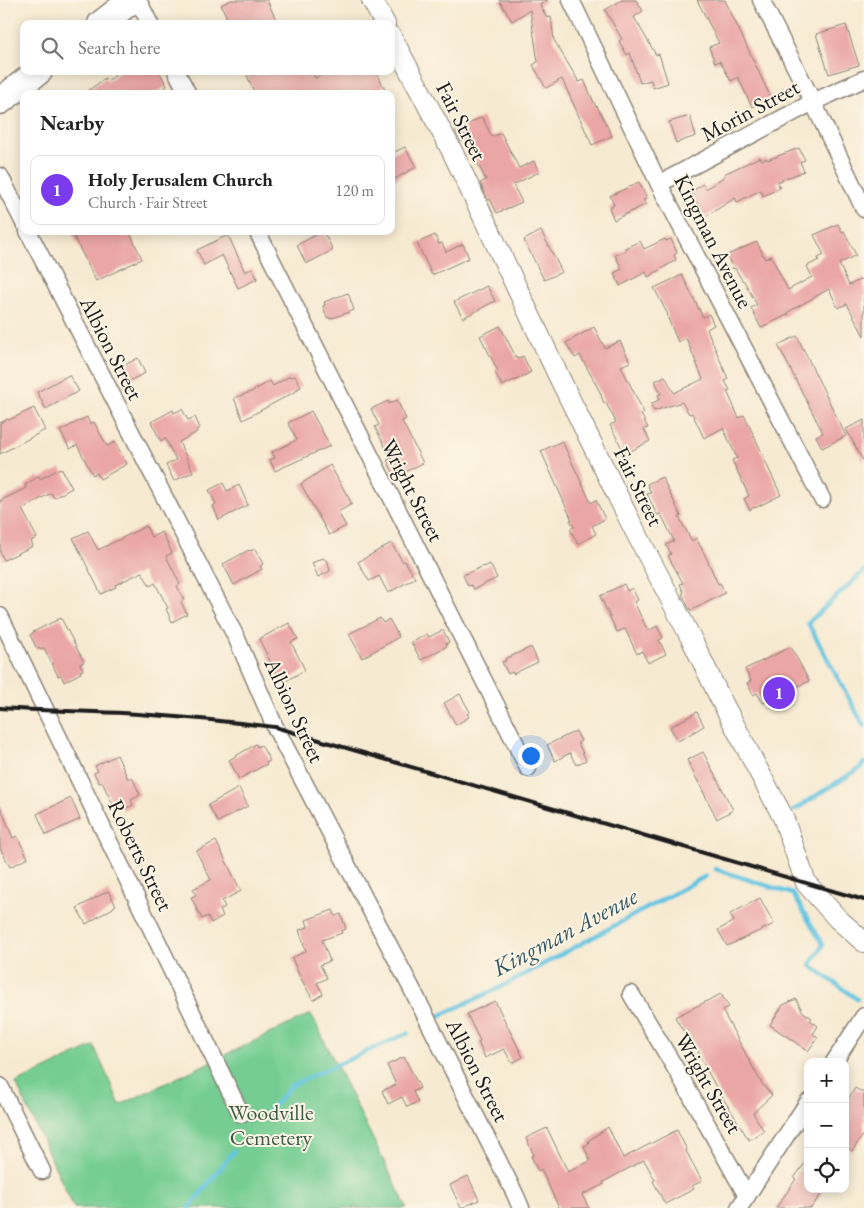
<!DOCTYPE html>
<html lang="en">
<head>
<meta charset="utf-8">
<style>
  :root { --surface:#fff; --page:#f2f2f2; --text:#222; --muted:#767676; --line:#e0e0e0; --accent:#7c3aed }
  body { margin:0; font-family:"EB Garamond",serif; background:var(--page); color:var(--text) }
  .controls { position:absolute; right:15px; bottom:15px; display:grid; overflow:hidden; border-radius:10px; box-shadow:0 2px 12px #0003 }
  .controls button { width:45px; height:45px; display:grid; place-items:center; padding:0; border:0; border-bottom:1px solid var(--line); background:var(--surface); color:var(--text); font:25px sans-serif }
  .you { position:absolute; left:530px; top:755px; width:18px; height:18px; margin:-12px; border:4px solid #fff; border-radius:50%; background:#1a73e8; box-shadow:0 0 0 8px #1a73e833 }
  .badge { display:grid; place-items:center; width:32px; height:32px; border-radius:50%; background:var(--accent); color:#fff; font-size:16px; font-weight:700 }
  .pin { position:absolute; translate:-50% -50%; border:2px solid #fff; box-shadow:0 1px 5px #0006 }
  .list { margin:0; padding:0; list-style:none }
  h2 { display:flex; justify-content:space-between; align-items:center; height:65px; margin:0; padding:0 20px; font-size:21px }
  h2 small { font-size:16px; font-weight:400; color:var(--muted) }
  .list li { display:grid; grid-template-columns:32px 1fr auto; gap:15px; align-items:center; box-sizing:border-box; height:70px; margin:0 10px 10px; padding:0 10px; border:1px solid var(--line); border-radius:10px }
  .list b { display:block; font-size:19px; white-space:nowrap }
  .list p { margin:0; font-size:16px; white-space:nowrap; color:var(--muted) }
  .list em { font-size:16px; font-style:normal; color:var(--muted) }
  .icon { flex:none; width:28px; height:28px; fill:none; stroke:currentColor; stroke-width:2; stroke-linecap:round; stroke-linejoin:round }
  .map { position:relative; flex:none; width:864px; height:1208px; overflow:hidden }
  .search { position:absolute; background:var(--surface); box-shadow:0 2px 12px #0003; left:20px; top:20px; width:375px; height:55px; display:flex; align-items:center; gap:12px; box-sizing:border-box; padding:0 18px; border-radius:10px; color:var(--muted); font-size:19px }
  .panel { position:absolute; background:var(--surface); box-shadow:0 2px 12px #0003; left:20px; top:90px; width:375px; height:145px; border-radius:10px }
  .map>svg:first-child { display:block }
  .green { fill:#75cd93; stroke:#487458 }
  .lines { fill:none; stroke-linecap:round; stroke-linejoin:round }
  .stream { stroke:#64c5e2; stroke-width:4.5 }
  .building { fill:#eaa6a5 }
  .minor-casing { stroke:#8a8377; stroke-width:19 }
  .tertiary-casing { stroke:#8a8377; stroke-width:22 }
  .primary-casing { stroke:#8a8377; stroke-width:29 }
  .minor { stroke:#fff; stroke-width:16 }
  .tertiary { stroke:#fff; stroke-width:20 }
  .primary { stroke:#fff; stroke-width:26 }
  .rail { stroke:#1c1c1c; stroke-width:4 }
  .labels { text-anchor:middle; stroke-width:4; stroke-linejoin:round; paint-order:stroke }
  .street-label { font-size:22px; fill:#1c1c1c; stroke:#fcf5e5 }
  .park-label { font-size:22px; fill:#3b5a46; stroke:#fcf5e5 }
  .water-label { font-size:24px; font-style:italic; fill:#355761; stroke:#fcf5e5 }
</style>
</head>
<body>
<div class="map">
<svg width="864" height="1208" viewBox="0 0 864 1208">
  <rect width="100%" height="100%" fill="#fcf5e5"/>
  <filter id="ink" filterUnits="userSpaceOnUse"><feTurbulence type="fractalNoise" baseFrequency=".02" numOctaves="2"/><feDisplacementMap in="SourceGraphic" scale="10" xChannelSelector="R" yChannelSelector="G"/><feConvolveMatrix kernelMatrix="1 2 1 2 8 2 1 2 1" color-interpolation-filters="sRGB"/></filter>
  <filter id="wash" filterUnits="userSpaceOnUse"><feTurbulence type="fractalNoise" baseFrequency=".0096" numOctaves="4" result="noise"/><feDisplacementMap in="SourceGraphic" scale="20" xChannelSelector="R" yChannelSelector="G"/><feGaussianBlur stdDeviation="1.12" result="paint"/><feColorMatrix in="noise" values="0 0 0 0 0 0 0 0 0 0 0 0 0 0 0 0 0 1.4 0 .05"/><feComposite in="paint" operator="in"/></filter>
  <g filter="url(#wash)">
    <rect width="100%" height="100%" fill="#f7ead2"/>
    <!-- green -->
    <polygon class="green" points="311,1014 407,1208 74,1208 16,1083 94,1046 120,1105"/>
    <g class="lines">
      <!-- stream -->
      <g class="stream">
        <polyline points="864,571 808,623 864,726"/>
        <polyline points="794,810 860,768 864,763"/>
        <polyline points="715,869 793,894 823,945 810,965 857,999"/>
        <polyline points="439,1016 503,986 706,876"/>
        <polyline points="263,1118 292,1085 408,1033"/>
        <polyline points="189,1208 234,1151"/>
      </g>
    </g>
    <g id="blocks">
      <!-- building -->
      <g class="building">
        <polygon points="231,0 267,0 278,24 230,24 221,5"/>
        <polygon points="499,0 548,0 540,5 547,18 551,17 554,40 579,82 584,80 596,107 597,106 612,136 592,145 562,79 546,88 533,65 538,62 530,10 512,21"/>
        <polygon points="622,0 636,0 643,11 634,17 656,55 659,54 668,83 653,88 651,80 640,83 630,53 627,55 619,41 622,39 605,10"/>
        <polygon points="697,0 725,0 771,98 752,107 738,77 731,81 720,61 715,63 709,47 719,43"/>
        <polygon points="846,25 859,65 829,74 816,34"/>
        <polygon points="121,71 159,71 167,86 154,94 84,94 105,78 108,81"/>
        <polygon points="245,71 312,71 315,78 329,71 376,71 387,94 255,94"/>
        <polygon points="690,116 696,136 676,143 669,122"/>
        <polygon points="482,117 492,137 501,133 519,168 534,161 539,172 513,185 522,202 497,213 490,199 488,200 480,183 486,180 466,140 461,142 455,131"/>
        <polygon points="405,147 416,167 391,181 391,154"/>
        <polygon points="799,148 805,160 800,162 804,171 777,182 780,188 763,196 761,190 737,202 735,198 705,217 692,196 693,196 691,192 703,184 706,189 725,176 724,174 760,157 762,160 766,158 767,160"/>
        <polygon points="639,182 647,198 643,200 646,204 614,220 609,208 614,205 610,196"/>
        <polygon points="838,224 842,232 844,231 856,255 839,264 849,285 864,278 864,336 847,304 838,308 829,289 788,312 789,314 761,328 751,308 757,305 744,281 742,280 735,268 733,269 727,255 757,242 765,259 771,256 788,290 812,277 807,266 819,260 818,258 824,255 814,235"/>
        <polygon points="71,231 129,231 142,259 96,281"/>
        <polygon points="323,231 333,250 306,264 297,245"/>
        <polygon points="541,231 562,272 544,280 524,240"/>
        <polygon points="228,235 245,272 253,268 257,279 238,288 222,255 204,265 197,250"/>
        <polygon points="435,235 439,244 442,243 446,252 463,244 469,258 432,275 417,243"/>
        <polygon points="665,239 666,241 671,239 677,253 674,255 676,260 648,277 646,272 620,286 614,273 622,269 615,255 626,250 625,248 640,241 644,249"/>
        <polygon points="682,275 703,317 709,314 714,325 707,329 728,379 725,381 730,390 727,391 739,418 744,415 765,459 764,459 781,495 755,508 754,507 750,510 744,499 749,496 732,460 737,458 723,428 704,438 692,413 689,414 682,402 654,411 651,404 660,399 658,395 661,394 655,381 665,376 674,393 703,379 686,338 678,342 667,316 668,315 654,288"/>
        <polygon points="487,286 495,301 463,318 454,302"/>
        <polygon points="348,293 354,310 330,319 329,317 327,318 323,306 325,305 324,302"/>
        <polygon points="500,326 517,359 523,356 531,372 514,381 514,380 502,386 495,372 498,371 480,336"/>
        <polygon points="594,327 605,348 620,341 630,362 621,366 644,413 641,414 648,428 644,429 650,441 625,454 610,425 616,422 606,403 604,404 600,392 580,355 575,358 566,343"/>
        <polygon points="797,336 846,436 822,448 816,436 823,433 778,345"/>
        <polygon points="138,358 145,373 129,381 121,367"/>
        <polygon points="69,375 79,391 46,409 37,392"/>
        <polygon points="290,376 291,377 295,376 301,387 297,389 298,390 243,420 234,398 251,392 270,381 273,386"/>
        <polygon points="397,400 406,419 402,421 423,463 399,475 398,472 394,474 387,460 391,459 375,427 379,425 371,409 388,401 389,404"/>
        <polygon points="34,408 45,430 0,454 0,423 8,419 9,420"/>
        <polygon points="182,409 188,420 195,417 200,428 196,430 197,432 179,442 193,472 174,481 166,465 176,460 165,438 161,441 151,422 173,410 174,413"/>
        <polygon points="311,411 330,446 275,471 270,460 275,458 272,452 297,440 288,423"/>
        <polygon points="87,417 90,424 94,422 107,446 115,442 127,464 100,479 97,473 93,475 77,445 70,449 60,431"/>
        <polygon points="864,420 864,462 846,429"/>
        <polygon points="562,441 591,503 596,500 605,519 592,526 596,534 578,544 570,529 574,527 570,520 572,520 541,451"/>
        <polygon points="330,465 352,504 338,512 346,526 329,535 301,484"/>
        <polygon points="61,468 72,488 54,498 51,493 22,509 37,538 31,541 33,546 4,560 0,552 0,501 26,488 25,485 39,476 40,479"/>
        <polygon points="662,477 681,516 679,517 692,541 696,538 705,555 718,584 720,583 725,593 692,610 690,610 682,594 684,593 680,584 683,583 668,556 671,554 666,545 674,541 661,514 657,515 647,494 651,493 647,484"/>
        <polygon points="223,483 227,491 239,485 248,505 219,520 213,506 216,504 209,490"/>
        <polygon points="146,526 151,537 162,532 172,553 166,556 180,584 177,586 184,600 181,602 187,614 172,622 166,609 168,608 155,583 150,586 142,572 115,585 116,587 101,594 73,538 88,531 98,550"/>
        <polygon points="391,543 403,562 405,561 415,578 388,593 379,576 369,581 358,562"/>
        <polygon points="255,549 263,564 260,566 262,569 234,585 223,564 249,550 250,551"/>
        <polygon points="323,558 328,562 330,571 318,577 312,563"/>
        <polygon points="490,564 497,578 474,589 471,585 468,586 463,575 484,566 484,567"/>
        <polygon points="624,584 627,591 632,588 638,600 634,602 648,631 657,626 663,638 659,640 666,654 648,663 642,651 637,654 625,629 617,632 600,596"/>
        <polygon points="61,618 84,662 80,664 83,670 80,671 81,673 64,682 61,675 58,676 44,648 37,649 30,635 33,633 33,632"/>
        <polygon points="380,618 383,623 389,619 399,637 362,658 349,634"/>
        <polygon points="289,623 298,639 291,642 305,670 284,682 281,676 278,677 259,639"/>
        <polygon points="443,630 449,642 446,644 447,646 421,660 411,642 427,634 429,637"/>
        <polygon points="531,647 538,662 513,674 512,672 508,674 502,662 506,661 505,659"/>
        <polygon points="791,647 809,681 763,703 757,693 753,695 747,683 751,681 745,669"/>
        <polygon points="460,694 470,712 467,714 469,717 456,725 444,703"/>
        <polygon points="697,712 704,726 678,741 670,727"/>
        <polygon points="576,731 581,741 578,743 586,760 576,765 570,753 555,761 547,745"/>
        <polygon points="256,744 257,747 261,745 270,761 266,763 267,764 239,779 229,760"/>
        <polygon points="703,752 733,810 717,819 687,760"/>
        <polygon points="117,755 128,779 132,777 140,795 131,800 133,805 123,810 120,804 114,807 102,782 99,783 94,773 98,771 95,766"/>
        <polygon points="239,788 248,806 218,822 208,805"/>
        <polygon points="71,798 80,819 46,835 37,814"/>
        <polygon points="0,806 13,838 17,836 28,858 10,867 0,848"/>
        <polygon points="216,841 241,891 222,901 225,907 220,910 223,916 211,923 208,916 202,919 191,897 196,895 193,889 211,880 196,851"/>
        <polygon points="108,891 116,905 113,907 113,908 86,924 77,908"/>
        <polygon points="760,898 774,924 727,946 718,930 734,921 730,914"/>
        <polygon points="333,910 335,916 341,914 346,929 341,931 342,933 322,940 330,961 320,965 327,978 317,983 323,994 313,1000 299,975 292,958 306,951 299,930 308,927 306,920"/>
        <polygon points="721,994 729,1007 722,1010 762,1084 772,1095 753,1113 764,1131 749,1140 716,1087 700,1057 701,1057 687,1030 683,1031 675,1017"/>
        <polygon points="796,999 803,1012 812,1018 810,1020 818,1026 813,1034 818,1037 808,1051 770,1025 783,1005"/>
        <polygon points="495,1001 523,1057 512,1063 504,1049 485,1058 478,1042 480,1041 467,1014"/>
        <polygon points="404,1057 420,1088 413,1092 418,1102 407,1107 402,1097 388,1104 382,1091 396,1085 387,1065"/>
        <polygon points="855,1088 864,1093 864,1134 852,1151 845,1145 845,1104"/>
        <polygon points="608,1127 623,1158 677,1130 687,1150 686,1151 702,1181 692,1186 694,1189 665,1204 653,1181 655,1180 644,1160 603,1182 604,1184 582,1195 589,1208 559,1208 541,1169 538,1171 531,1156 534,1155 526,1138 547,1128 568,1172 590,1161 584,1146 589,1144 588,1141"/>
        <polygon points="808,1159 808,1189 825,1189 811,1208 776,1208 796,1179 794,1178"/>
        <polygon points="468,1176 479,1200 461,1208 450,1185"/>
      </g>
    </g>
  </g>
  <g filter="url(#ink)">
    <use href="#blocks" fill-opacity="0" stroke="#8a8377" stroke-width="1"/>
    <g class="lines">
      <!-- minor casing -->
      <g class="minor-casing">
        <g id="minor">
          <polyline points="138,0 150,24"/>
          <polyline points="571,0 659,184 822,499"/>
          <polyline points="761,0 813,102 864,209"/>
          <polyline points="176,71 188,94"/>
          <polyline points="0,176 24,223"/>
          <polyline points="659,184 813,102 864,79"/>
          <polyline points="28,231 237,639 275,727 414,993 515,1194 521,1208"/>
          <polyline points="257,231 528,768"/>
          <polyline points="0,616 241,1114"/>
          <polyline points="631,994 680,1076 747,1196"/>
          <polyline points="834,1062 864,1016"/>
          <polyline points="0,1086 42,1171"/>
          <polyline points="739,1208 808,1102"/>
        </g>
      </g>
      <!-- tertiary casing -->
      <g class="tertiary-casing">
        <g id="tertiary">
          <polyline points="372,0 385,24"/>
          <polyline points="391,36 452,151 559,377 632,525 692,640 720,698 783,817 806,883 838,919 864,942"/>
        </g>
      </g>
      <!-- primary casing -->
      <g class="primary-casing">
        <g id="primary">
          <polyline points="101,24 132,0"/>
          <polyline points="0,101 39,71"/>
        </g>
      </g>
      <!-- minor -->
      <use href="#minor" class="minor"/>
      <!-- tertiary -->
      <use href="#tertiary" class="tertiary"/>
      <!-- primary -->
      <use href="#primary" class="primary"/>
      <!-- rail -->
      <path class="rail" d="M0 708C41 711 82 711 122 713 173 716 224 721 275 727L864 900"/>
    </g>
  </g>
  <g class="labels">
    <!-- street labels -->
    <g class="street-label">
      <text transform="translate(750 110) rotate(-28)" y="8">Morin Street</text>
      <text transform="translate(462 121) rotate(63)" y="8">Fair Street</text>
      <text transform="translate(714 241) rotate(63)" y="8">Kingman Avenue</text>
      <text transform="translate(112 348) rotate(63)" y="8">Albion Street</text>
      <text transform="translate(639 486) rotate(64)" y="8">Fair Street</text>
      <text transform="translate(413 490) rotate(63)" y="8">Wright Street</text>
      <text transform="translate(295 710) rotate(65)" y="8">Albion Street</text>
      <text transform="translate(141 855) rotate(64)" y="8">Roberts Street</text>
      <text transform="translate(478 1070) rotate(63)" y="8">Albion Street</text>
      <text transform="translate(709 1083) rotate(60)" y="8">Wright Street</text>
    </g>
    <!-- park labels -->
    <g class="park-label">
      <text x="271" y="1120">Woodville<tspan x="271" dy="25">Cemetery</tspan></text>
    </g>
    <!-- water labels -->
    <g class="water-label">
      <text transform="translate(565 932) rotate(-28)" y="8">Kingman Avenue</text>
    </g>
  </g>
</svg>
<div class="controls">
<button>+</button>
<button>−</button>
<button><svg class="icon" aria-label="locate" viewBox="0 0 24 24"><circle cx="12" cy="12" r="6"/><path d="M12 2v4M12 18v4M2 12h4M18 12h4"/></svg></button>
</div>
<div class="you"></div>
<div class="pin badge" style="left:779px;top:693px">1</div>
<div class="search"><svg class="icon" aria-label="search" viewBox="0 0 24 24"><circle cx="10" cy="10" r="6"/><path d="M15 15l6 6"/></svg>Search here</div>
<section class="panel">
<h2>Nearby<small></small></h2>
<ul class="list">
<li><span class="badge">1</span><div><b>Holy Jerusalem Church</b><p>Church · Fair Street</p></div><em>120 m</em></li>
</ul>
</section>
</div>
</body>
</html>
